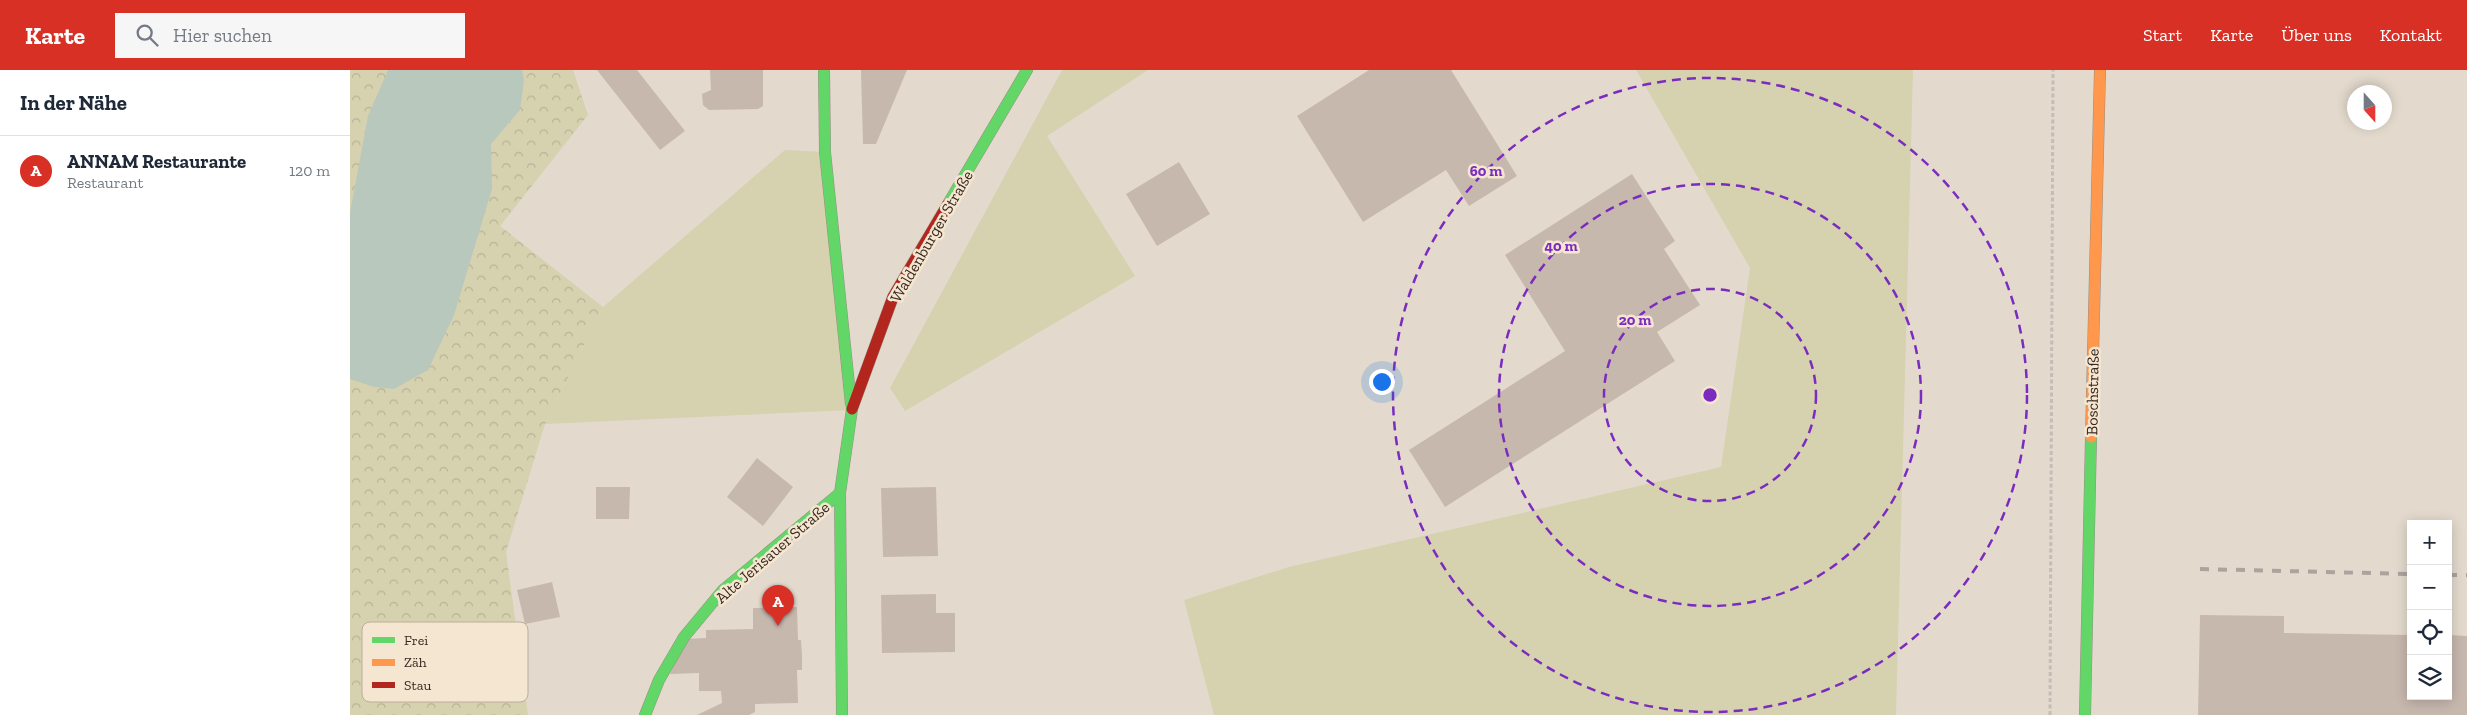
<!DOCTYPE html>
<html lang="de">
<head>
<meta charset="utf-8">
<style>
  :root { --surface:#fff; --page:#f6f6f7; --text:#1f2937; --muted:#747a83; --line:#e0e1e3; --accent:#d93025 }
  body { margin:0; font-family:"Zilla Slab",serif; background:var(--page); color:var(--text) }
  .controls { position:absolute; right:15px; bottom:15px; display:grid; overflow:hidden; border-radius:0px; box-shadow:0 2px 12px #0003 }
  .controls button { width:45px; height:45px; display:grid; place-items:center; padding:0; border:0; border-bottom:1px solid var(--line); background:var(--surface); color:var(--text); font:25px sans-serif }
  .compass { position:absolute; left:1997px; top:15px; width:45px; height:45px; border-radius:50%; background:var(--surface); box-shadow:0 2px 12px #0003; rotate:159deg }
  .you { position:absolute; left:1031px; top:311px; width:18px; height:18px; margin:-12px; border:4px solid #fff; border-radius:50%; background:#1a73e8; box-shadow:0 0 0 8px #1a73e833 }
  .badge { display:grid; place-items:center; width:32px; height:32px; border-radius:50%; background:var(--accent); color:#fff; font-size:16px; font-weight:700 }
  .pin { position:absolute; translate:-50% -41px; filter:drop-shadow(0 1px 2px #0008) }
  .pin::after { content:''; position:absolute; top:26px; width:18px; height:15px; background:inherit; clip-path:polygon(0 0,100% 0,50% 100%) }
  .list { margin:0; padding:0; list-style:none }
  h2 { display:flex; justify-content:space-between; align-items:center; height:65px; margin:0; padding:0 20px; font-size:21px }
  h2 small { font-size:16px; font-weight:400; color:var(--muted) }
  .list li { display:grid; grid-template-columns:32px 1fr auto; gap:15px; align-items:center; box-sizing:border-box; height:70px; padding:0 20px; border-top:1px solid var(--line) }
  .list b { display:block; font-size:19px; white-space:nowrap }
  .list p { margin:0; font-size:16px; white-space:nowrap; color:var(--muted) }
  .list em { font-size:16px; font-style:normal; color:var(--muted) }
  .icon { flex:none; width:28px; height:28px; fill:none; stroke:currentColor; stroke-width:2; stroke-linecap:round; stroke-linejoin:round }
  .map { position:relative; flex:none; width:2117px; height:645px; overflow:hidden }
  header { display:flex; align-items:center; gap:30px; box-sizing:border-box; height:70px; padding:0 25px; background:var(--accent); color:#fff }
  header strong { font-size:24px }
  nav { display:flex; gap:28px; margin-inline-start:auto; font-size:18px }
  .search { width:350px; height:45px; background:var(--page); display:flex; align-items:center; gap:12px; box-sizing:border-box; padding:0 18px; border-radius:0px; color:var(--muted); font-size:19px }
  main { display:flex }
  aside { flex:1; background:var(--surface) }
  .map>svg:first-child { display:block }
  .green { fill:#d6d1af }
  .forest { fill:url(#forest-crowns) }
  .water { fill:#b8c8bc }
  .building { fill:#c7b8ae }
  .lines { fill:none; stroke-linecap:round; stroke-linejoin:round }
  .fast-casing { stroke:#988f86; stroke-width:12 }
  .slow-casing { stroke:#988f86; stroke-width:12 }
  .jam-casing { stroke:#988f86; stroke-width:12 }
  .path { stroke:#c4bcb5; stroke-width:3; stroke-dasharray:4 2.5; stroke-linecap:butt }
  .fast { stroke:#63d668; stroke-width:11 }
  .slow { stroke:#ff974d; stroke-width:11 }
  .jam { stroke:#b3261e; stroke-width:11 }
  .rail { stroke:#aba49e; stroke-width:4; stroke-dasharray:9 9; stroke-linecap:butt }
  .ring { fill:none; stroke:#7b2cbf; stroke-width:2.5; stroke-dasharray:9 6 }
  .labels { text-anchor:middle; stroke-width:5; stroke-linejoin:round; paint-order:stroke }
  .street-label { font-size:16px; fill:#37271e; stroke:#f5e6d2 }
  .key { fill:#f5e6d2; stroke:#bcad9c; stroke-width:1 }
  .key-label { font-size:14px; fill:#37271e }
  .centre { fill:#7b2cbf; stroke:#f5e6d2; stroke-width:2.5 }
  .ring-label { font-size:15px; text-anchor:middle; font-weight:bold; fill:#7b2cbf; stroke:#f5e6d2; stroke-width:5; stroke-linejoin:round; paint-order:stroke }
</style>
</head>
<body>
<header>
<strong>Karte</strong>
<div class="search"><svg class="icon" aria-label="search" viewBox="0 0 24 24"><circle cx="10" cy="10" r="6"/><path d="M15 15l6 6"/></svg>Hier suchen</div>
<nav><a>Start</a><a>Karte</a><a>Über uns</a><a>Kontakt</a></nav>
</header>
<main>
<aside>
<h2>In der Nähe<small></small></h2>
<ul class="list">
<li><span class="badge">A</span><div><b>ANNAM Restaurante</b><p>Restaurant</p></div><em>120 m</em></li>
</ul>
</aside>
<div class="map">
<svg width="2117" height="645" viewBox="0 0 2117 645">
  <defs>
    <pattern id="forest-crowns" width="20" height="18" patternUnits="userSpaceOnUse" patternTransform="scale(1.25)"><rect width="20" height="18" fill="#d6d1af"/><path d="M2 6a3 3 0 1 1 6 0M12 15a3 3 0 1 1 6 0" fill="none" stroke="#b8b396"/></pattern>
  </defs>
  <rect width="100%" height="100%" fill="#e3dacd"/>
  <!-- green -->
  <g class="green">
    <polygon points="712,0 798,0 697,66 785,206 555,341 540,318"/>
    <polygon points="1286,0 1563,0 1546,645 864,645 834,530 939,497 1371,397 1400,198"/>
    <polygon points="435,80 475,82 502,340 195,354 253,237"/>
  </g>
  <!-- forest -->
  <polygon class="forest" points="0,0 223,0 238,45 150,156 253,237 195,354 156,482 178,645 0,645"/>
  <!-- water -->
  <polygon class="water" points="38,0 172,0 174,10 170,40 141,74 142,119 104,245 78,300 44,319 24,317 0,309 0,143 18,46"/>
  <!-- building -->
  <g class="building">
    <polygon points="247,0 287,0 335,61 310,80"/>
    <polygon points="360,0 413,0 413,36 408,39 359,40 353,35 352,24 361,20"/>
    <polygon points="511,0 557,0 526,74 513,74"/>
    <polygon points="1019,0 1101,0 1167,106 1119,136 1096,100 1013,152 947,46"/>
    <polygon points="829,92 860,144 807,176 776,124"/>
    <polygon points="1282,104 1325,171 1314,179 1350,235 1307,262 1325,291 1095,437 1059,380 1215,281 1155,185"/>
    <polygon points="407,388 443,417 413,456 377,427"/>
    <polygon points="246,417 280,417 279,449 246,449"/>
    <polygon points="586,417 588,486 533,487 531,418"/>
    <polygon points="202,512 210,547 175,554 167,520"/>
    <polygon points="586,524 586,543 605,543 605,582 532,583 531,525"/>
    <polygon points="447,537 448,570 451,570 452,586 452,600 447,600 448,633 405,634 405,642 399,645 347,645 372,633 371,621 349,621 349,603 320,604 337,569 356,568 356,560 403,559 403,538"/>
    <polygon points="1850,545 1934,546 1934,563 2061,565 2061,626 2098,626 2098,565 2117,566 2117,645 1848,645"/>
  </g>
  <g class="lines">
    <!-- fast casing -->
    <g class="fast-casing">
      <g id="fast">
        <polyline points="474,0 475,82 501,334"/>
        <polyline points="598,134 677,0"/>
        <polyline points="295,645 309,610 334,567 373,520 490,423"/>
        <polyline points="492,645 490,423 502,339"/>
        <polyline points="1735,645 1741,367"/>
      </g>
    </g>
    <!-- slow casing -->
    <g class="slow-casing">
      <polyline id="slow" points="1741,367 1750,0"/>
    </g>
    <!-- jam casing -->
    <g class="jam-casing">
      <polyline id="jam" points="502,339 543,227 598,134"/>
    </g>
    <!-- path -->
    <polyline class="path" points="1700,645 1703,0"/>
    <!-- fast -->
    <use href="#fast" class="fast"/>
    <!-- slow -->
    <use href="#slow" class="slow"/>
    <!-- jam -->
    <use href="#jam" class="jam"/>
    <!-- rail -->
    <g class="rail">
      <polyline points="1850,499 2061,504"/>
      <polyline points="2098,505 2117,505"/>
    </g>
  </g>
  <!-- distance rings -->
  <g class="ring">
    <circle cx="1360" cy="325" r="106"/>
    <circle cx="1360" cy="325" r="211"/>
    <circle cx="1360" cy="325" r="317"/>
  </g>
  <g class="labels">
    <!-- street labels -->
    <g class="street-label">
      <text transform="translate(581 166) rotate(-60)" y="6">Waldenburger Straße</text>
      <text transform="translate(1742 322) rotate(-89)" y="6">Boschstraße</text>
      <text transform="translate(422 482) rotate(-41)" y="6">Alte Jerisauer Straße</text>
    </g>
  </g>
  <!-- legend -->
  <rect x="12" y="552" width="166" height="80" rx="8" class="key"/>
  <rect x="22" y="567" width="23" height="6" fill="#63d668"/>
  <rect x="22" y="589" width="23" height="7" fill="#ff974d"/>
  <rect x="22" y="612" width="23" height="6" fill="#b3261e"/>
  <g class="key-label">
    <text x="54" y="575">Frei</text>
    <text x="54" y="597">Zäh</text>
    <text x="54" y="620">Stau</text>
  </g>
  <circle cx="1360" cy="325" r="8" class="centre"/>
  <g class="ring-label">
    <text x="1136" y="106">60 m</text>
    <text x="1211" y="181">40 m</text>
    <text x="1285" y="255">20 m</text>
  </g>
</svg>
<div class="controls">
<button>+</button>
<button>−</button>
<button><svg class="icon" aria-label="locate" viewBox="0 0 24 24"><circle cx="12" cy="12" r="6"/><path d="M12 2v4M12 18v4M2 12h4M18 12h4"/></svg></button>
<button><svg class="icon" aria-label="layers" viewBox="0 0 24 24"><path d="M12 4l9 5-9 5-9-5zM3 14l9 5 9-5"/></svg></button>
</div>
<svg class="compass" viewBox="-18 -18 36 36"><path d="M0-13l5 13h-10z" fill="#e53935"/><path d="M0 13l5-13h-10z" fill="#747a83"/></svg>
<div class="you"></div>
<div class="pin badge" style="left:428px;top:556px">A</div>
</div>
</main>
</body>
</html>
